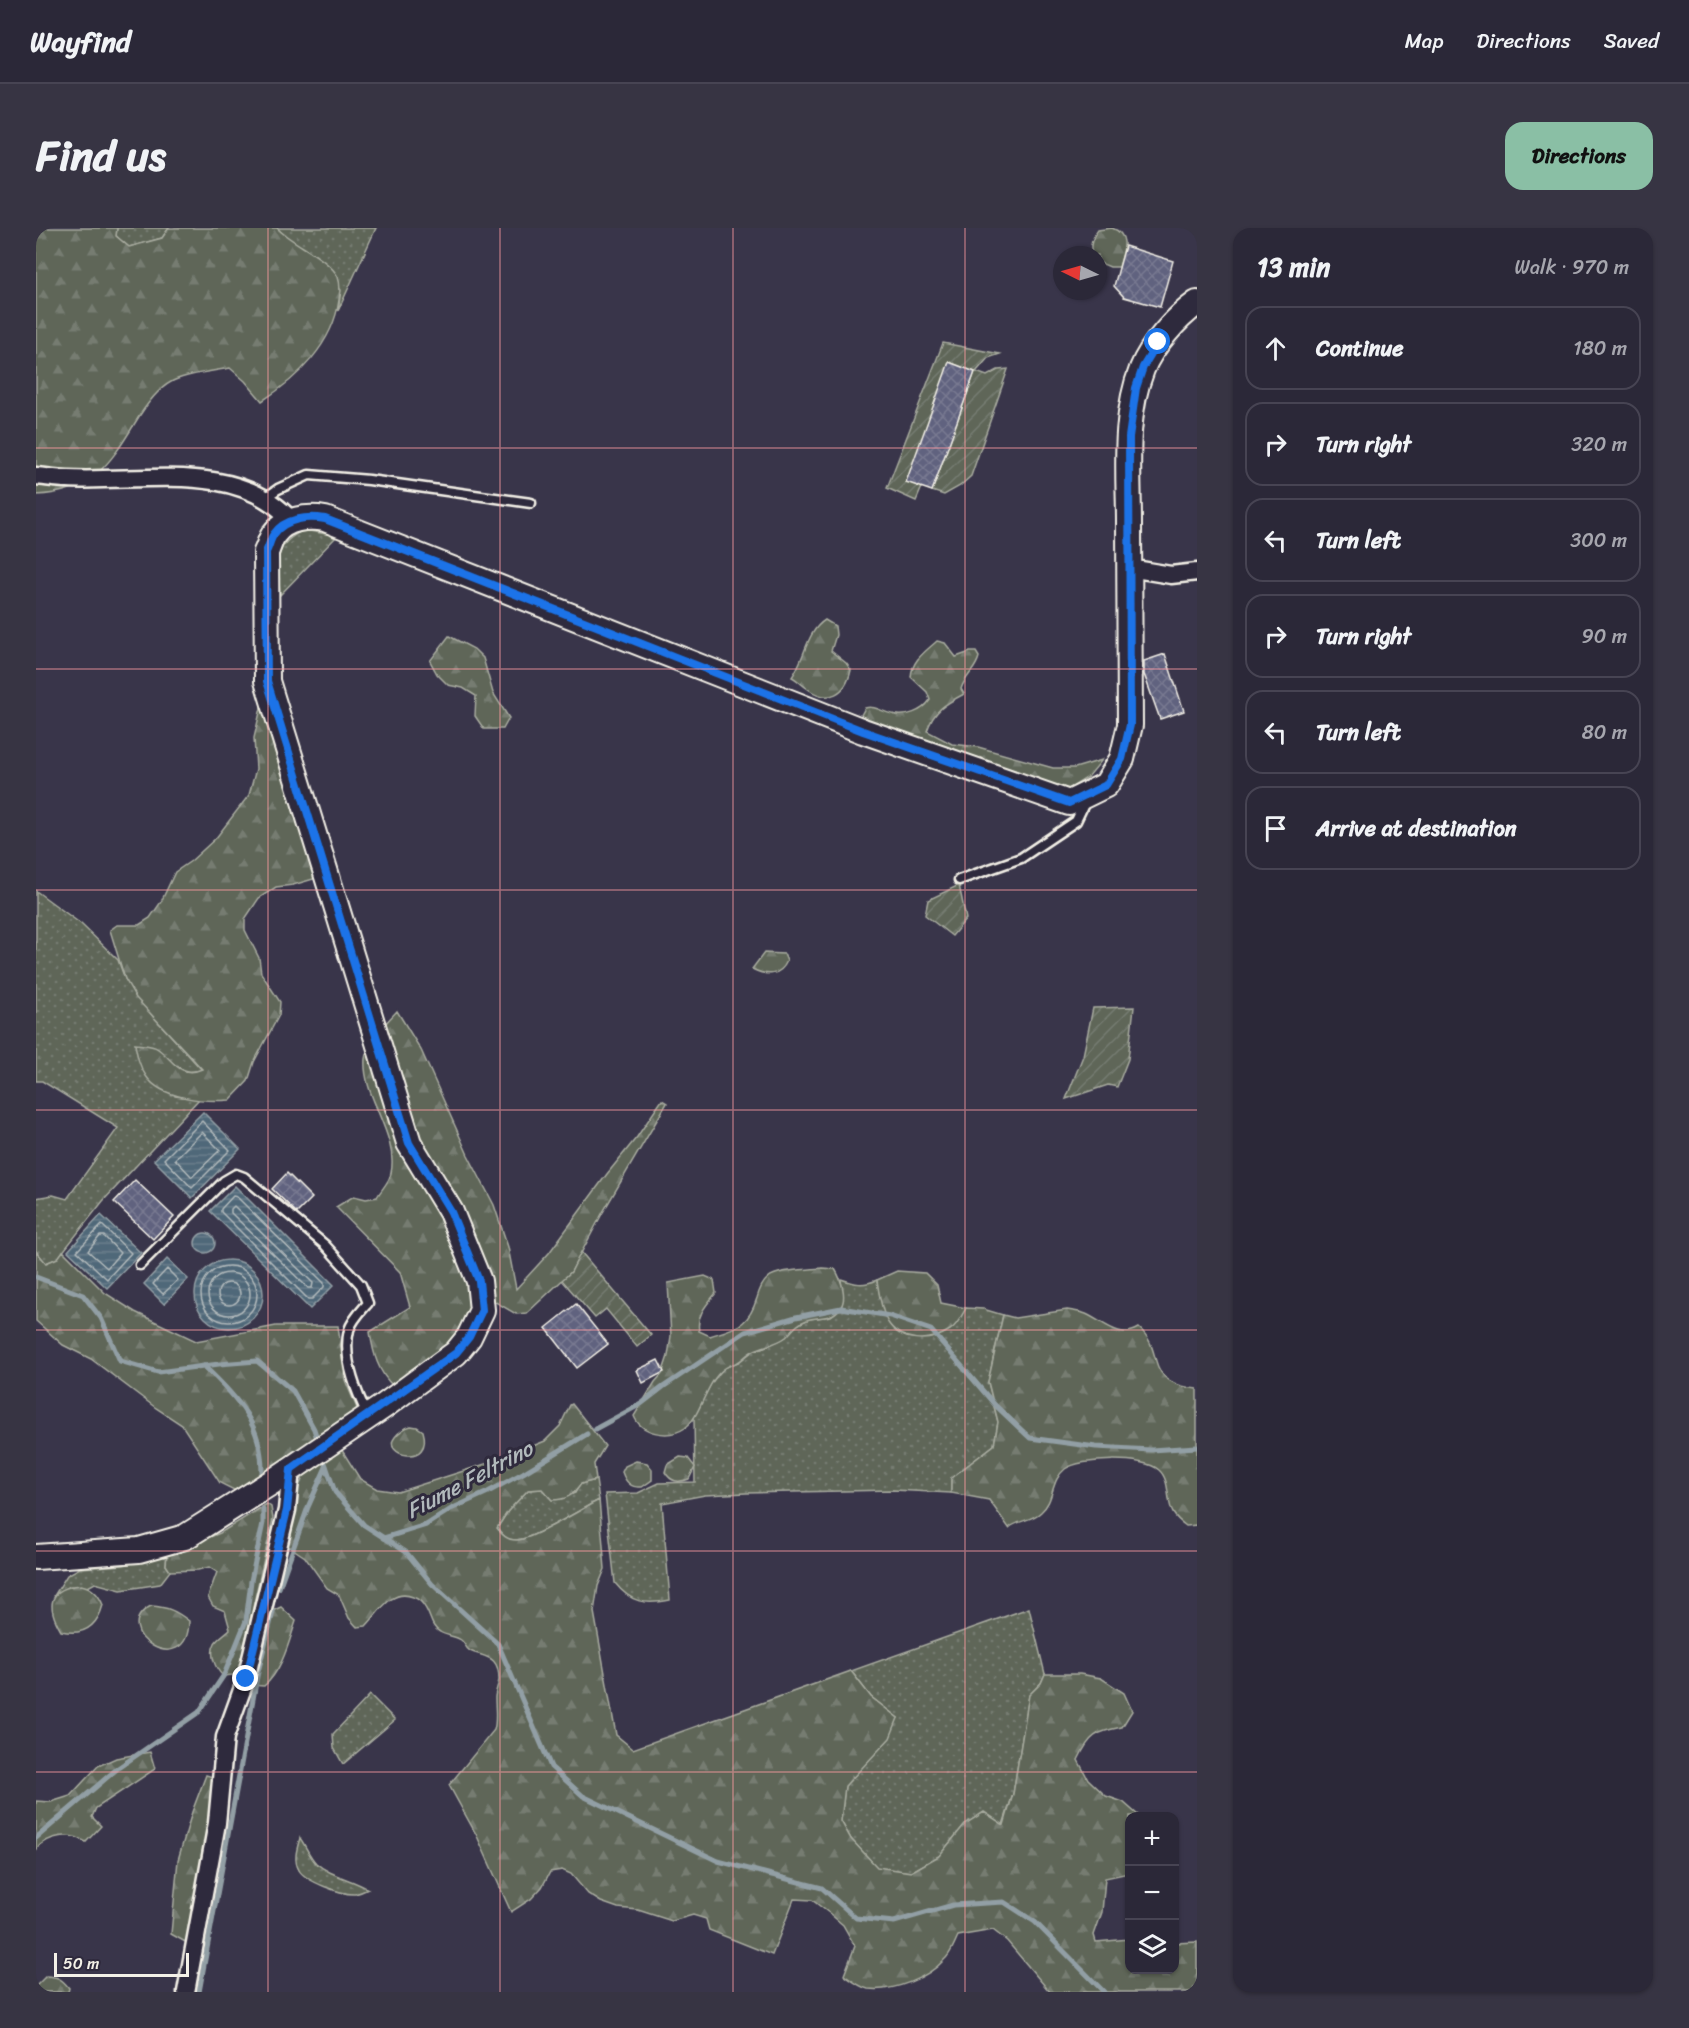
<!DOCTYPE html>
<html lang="en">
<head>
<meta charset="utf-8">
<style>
  :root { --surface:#2b2838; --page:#373443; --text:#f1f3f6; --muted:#a6a6ae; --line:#474453; --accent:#8abfa5 }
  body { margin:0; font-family:Sriracha,sans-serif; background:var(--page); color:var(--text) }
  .controls { position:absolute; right:18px; bottom:18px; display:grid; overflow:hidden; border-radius:12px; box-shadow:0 2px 4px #0004 }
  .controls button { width:54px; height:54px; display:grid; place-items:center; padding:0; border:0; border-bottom:2px solid var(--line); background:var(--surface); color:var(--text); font:30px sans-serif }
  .compass { position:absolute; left:1017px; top:18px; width:54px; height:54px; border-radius:50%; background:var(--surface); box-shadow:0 2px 4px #0004; rotate:275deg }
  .scale { position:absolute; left:18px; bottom:15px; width:135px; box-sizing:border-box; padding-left:6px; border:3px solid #f4f1e8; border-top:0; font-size:16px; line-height:21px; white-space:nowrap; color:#f4f1e8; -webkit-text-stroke:4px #2f2a3d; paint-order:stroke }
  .stop { position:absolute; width:18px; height:18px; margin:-14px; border:4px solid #1a73e8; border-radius:50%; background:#fff }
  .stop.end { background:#1a73e8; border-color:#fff; box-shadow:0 2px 6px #0008 }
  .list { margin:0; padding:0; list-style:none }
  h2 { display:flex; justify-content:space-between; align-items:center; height:78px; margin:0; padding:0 24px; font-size:26px }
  h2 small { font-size:20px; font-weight:400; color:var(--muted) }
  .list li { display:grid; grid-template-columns:39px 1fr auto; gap:18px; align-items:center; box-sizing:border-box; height:84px; margin:0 12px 12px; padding:0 12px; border:2px solid var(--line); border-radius:18px }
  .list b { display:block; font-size:22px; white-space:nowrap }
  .list em { font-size:20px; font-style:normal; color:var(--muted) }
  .icon { flex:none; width:33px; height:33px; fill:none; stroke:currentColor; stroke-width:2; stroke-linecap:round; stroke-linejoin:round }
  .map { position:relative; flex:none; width:1161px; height:1764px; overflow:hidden; border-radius:18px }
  header { display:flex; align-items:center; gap:36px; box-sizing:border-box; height:84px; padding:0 30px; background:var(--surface); border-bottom:2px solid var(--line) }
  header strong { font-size:28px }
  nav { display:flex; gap:33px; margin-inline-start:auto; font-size:21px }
  .intro { display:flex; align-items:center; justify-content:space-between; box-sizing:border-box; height:144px; padding:0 36px }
  h1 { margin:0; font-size:42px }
  .button { padding:15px 27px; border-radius:18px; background:var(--accent); color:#111; font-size:21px; font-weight:700 }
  main { display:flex; gap:36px; padding:0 36px }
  aside { flex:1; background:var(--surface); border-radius:18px; box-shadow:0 2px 4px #0004 }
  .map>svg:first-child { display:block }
  .grass { fill:url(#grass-dots); stroke:#a9aca0; stroke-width:1.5 }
  .forest { fill:url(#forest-firs); stroke:#a9aca0; stroke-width:1.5 }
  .garden { fill:url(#garden-furrows); stroke:#a9aca0; stroke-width:1.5 }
  .water { fill:url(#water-rules); stroke:#929fa5; stroke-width:1.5 }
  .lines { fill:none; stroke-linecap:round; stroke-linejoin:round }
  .shore { stroke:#b2babc; stroke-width:1.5 }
  .stream { stroke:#929fa5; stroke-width:5 }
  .building { fill:url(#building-cross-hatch); stroke:#f4f1e8; stroke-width:1.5 }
  .lane-casing { stroke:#f4f1e8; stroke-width:13 }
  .street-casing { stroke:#f4f1e8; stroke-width:21 }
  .secondary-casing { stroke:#f4f1e8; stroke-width:28 }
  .lane { stroke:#2f2a3d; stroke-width:8 }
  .street { stroke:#2f2a3d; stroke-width:16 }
  .secondary { stroke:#2f2a3d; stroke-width:24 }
  .route { stroke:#1a73e8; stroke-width:8 }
  .grid { fill:none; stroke:#ff9aa2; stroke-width:1.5; stroke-opacity:0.55 }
  .labels { text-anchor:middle; stroke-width:6; stroke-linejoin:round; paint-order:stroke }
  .water-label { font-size:22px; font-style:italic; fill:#b2babc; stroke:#2f2a3d }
</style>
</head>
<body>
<header>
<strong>Wayfind</strong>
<nav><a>Map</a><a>Directions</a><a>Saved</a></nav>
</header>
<div class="intro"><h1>Find us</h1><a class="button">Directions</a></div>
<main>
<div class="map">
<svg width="1161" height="1764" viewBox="0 0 1161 1764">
  <defs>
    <pattern id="grass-dots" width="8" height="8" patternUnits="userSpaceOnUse" patternTransform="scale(1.5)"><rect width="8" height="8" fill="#5e6659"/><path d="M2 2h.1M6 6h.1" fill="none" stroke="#767c71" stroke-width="1.8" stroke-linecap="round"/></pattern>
    <pattern id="forest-firs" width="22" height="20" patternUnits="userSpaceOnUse" patternTransform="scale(1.5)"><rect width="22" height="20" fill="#5e6659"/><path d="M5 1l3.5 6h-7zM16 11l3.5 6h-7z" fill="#767c71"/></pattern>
    <pattern id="garden-furrows" width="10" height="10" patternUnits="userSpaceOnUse" patternTransform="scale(1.5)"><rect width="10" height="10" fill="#5e6659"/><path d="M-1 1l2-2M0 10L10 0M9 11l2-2" fill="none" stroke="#767c71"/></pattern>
    <pattern id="water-rules" width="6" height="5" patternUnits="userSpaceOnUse" patternTransform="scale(1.5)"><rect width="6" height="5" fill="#506879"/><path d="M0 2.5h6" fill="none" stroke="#6a7e8c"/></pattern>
    <pattern id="building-cross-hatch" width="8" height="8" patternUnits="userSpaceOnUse" patternTransform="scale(1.5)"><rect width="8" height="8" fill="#61627f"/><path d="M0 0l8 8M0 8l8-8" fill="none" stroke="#787991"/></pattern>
  </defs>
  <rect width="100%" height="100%" fill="#39354a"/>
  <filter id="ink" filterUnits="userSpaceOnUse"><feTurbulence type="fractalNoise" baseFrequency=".0167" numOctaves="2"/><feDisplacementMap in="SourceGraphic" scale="12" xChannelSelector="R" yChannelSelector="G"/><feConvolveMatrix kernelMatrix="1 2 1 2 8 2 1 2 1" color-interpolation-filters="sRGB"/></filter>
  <g filter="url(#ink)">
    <!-- grass -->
    <g class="grass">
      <polygon points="81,0 133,0 126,10 93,19 80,8"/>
      <polygon points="241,0 340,0 302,83 305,62"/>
      <path d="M268 302 301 308 244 367C242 336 235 317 268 302Z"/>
      <path d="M0 663 45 696 82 732 89 751 115 786 166 842C146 848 134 833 121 820L139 868 163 871 67 973 22 1030 10 1035 0 1023V970L17 967 31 971 82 900 6 853H0Z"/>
      <path d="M805 1051C819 1056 827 1058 841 1052L845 1073 869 1108C898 1115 915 1104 930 1080L947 1081 967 1087 952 1154 962 1194 958 1217 915 1250V1265L857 1262 710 1265 669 1267 626 1275 634 1372C609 1377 595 1375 579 1355L569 1266 602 1265 623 1255 659 1254 658 1188 676 1154 688 1140 704 1133 717 1123 734 1117 750 1109 758 1098 773 1091 795 1088 805 1080 807 1072Z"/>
      <path d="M560 1252 563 1272C547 1280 494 1313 480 1312 471 1312 466 1307 461 1300L472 1283 492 1262 506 1261 516 1272 539 1265 544 1256Z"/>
      <polygon points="131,1326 130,1337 134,1343 124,1356 85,1362 59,1355 52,1359 34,1358 18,1368 31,1347 44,1340 88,1337"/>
      <polygon points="993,1380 1009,1446 1005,1455 993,1467 977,1566 967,1597 929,1596 903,1628 875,1644 841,1640 815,1611 805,1593 809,1558 829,1536 862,1490 835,1469 815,1443"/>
      <polygon points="334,1467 359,1492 307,1536 298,1520 297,1506"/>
      <path d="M264 1610C269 1617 274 1629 280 1635 294 1648 316 1651 332 1661 328 1663 323 1665 319 1666 306 1667 269 1653 263 1642 257 1632 261 1620 264 1610Z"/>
    </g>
    <!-- forest -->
    <g class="forest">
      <path d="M0 0H81L80 8 93 19 126 10 133 0H241C256 16 293 30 302 49 305 57 304 65 303 72 297 116 262 150 226 173L209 153 194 140C179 143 148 146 135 154 120 162 108 180 99 195 73 238 54 265 0 267Z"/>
      <path d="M1076 0C1095 7 1087 24 1083 39H1074L1062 34V27H1057C1052 19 1057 8 1062 2Z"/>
      <path d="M789 392 799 398 800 407 795 423 810 435 815 442C810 466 793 476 772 461 766 457 762 452 756 449 769 431 770 404 789 392Z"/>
      <polygon points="413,408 438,421 447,430 457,465 473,490 467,501 448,501 439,488 440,468 427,460 412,457 401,446 394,433"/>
      <path d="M901 413 909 415 920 429 934 424H940L943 429C940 442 929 448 925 461L928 466C909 476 898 482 891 503L916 516 942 519 1017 540H1039L1066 532 1052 549 1033 561 1011 558 827 494 825 487 829 480C839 477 846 484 856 486 870 490 887 483 894 472L891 464 875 449C876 432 889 424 901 413Z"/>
      <path d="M227 471 284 649 257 657 240 659 223 670 209 691V702L223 730 225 745 244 774 243 787 218 834 212 853 194 872C169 874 125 871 110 848 103 838 101 827 99 816 106 817 117 817 122 821 137 831 143 851 166 841L100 770 89 751 74 702 81 697H103L114 690 125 674 139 644 155 633 180 610 213 567 220 541 218 510Z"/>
      <path d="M728 725 748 726 751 733C744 749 730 748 716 741Z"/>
      <polygon points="361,783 385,822 432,927 458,977 472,1019 480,1061 513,1025 571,946 601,909 626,872 631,875 567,984 535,1044 491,1085 480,1086 456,1072 379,902 348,797"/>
      <path d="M338 809 436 1046 438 1077 416 1114 358 1159C342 1144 337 1125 334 1104L374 1079 364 1044 300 979 318 968 330 971 341 969C345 962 354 953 355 945 363 907 326 869 329 831 330 823 335 815 338 809Z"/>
      <polygon points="0,1023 10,1035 22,1030 27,1023 69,1065 99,1084 160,1113 240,1098 302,1098 309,1152 323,1185 204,1265 184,1255 146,1197 120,1180 55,1131 27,1117 0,1093"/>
      <path d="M786 1040 799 1041C805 1051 812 1070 804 1080 796 1092 782 1088 771 1092 760 1096 757 1102 750 1109 740 1117 727 1117 717 1123 711 1126 707 1131 702 1134 698 1136 693 1137 689 1140 669 1154 666 1187 649 1200 633 1211 605 1206 598 1188L619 1154 626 1146 632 1128 635 1108 632 1055 669 1048 678 1052 680 1065C670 1077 660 1088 663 1103L674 1108C701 1099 712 1099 721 1070 723 1063 726 1055 732 1050 742 1041 772 1042 786 1040Z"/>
      <path d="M861 1043 889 1045 901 1057 905 1075 930 1080C926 1087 921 1098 914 1102 894 1115 864 1115 851 1093 845 1081 843 1065 841 1052Z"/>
      <path d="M1031 1082C1038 1083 1045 1084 1050 1086 1068 1094 1083 1112 1103 1100 1130 1123 1105 1154 1161 1161V1297L1150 1298C1146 1295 1140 1290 1137 1285 1130 1273 1135 1253 1123 1242 1109 1228 1044 1230 1029 1241 1014 1253 1019 1272 1005 1284 996 1293 982 1292 973 1300L953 1272 915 1265V1250L958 1217 962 1194 952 1154 967 1087 979 1090Z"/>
      <path d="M536 1176 569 1218 558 1236 560 1252 545 1256C538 1267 530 1272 516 1272L506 1261 492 1262 472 1283 461 1300C466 1307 471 1312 480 1312 494 1313 547 1280 563 1272L569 1341 562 1358 558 1384 580 1507 597 1521 815 1443 835 1469 862 1490 854 1510 809 1558 805 1593 815 1611 841 1639 875 1644 903 1628 929 1596 948 1584 968 1597 977 1566 993 1467 1005 1455 1009 1446H1044L1065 1450 1088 1465 1096 1483 1086 1499C1059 1505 1054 1506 1042 1532L1052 1551 1070 1568 1087 1574 1103 1588H1094L1093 1645 1069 1650 1066 1684 1058 1707 1060 1714 1093 1711 1094 1742H1138L1139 1715 1161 1714V1757L1158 1759 1157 1764H1014L971 1713 957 1702 922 1708C918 1716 915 1726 908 1732 892 1750 857 1764 832 1761 824 1759 815 1752 808 1747L819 1718 807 1697 793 1685 776 1672 758 1671 736 1727 673 1702 670 1691 657 1687 636 1693 602 1682 582 1680 565 1674 552 1666 535 1646 526 1642 514 1644 506 1659 495 1671 475 1684 441 1608 413 1557 458 1502C461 1492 459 1481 459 1470 459 1464 462 1458 463 1452 463 1427 450 1430 434 1423 429 1420 429 1415 425 1412 420 1408 410 1408 404 1404 395 1399 395 1389 390 1381 387 1375 383 1371 377 1369 355 1360 343 1385 330 1398L321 1399 313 1390 303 1367 291 1360 269 1329 251 1317 258 1292 262 1261 268 1247 304 1219 324 1251 341 1261 362 1264 465 1231 509 1213 524 1198 534 1177Z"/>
      <path d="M375 1198 381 1199 387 1203C398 1240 344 1228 359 1209 364 1203 368 1200 375 1198Z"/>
      <path d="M644 1229 652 1230 659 1239 653 1251C642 1255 635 1254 629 1244L631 1237Z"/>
      <path d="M600 1233 611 1235 616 1241V1252L606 1259C595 1260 590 1255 586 1244L589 1238Z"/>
      <path d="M231 1276 235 1279 237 1291 203 1441 197 1447 187 1448C179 1440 173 1426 179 1415 182 1410 190 1405 194 1401L189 1383 177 1378 172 1369 181 1344 173 1339 162 1342 134 1343 130 1337 131 1326 184 1305Z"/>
      <path d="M45 1357C56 1359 63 1367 67 1377 61 1399 47 1408 25 1403 10 1378 12 1360 45 1357Z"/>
      <path d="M115 1378C132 1379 140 1383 153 1393 152 1455 69 1402 115 1378Z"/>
      <path d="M245 1379 260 1393C253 1414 246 1443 228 1458L214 1457 230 1397 236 1383Z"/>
      <path d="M114 1524 119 1541 60 1580 56 1589 65 1598 50 1614C34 1604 13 1607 0 1621V1573L15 1574 34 1568 62 1538 80 1530Z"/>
      <polygon points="170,1547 177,1549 180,1559 153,1716 135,1706 142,1632 156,1584"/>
      <path d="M10 1748C21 1748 26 1751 33 1760L32 1764H0V1758Z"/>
    </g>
    <!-- garden -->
    <g class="garden">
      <polygon points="907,115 964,126 952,130 940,144 951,148 962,142 972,141 935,248 924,258 908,267 896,263 939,144 913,134 886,259 880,273 851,260"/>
      <polygon points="923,657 930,691 916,708 889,687 892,672"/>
      <polygon points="1098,779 1092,831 1081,859 1072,857 1030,871 1047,828 1057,780"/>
      <polygon points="545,1024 615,1107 601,1119 570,1081 559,1090 526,1052 535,1044"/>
    </g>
    <!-- water -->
    <g class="water">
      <polygon points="167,884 204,921 156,970 118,932"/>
      <polygon points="199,958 298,1057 274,1081 174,983"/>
      <polygon points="65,987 105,1025 71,1060 32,1023"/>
      <circle cx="169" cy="1015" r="10"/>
      <polygon points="131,1031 152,1051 128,1076 108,1056"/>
      <circle cx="193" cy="1066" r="34"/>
    </g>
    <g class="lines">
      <!-- shore -->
      <g class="shore">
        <polygon points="166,893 194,922 156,960 128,931"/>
        <polygon points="166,904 184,922 156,949 139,931"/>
        <polygon points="197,968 201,969 288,1055 288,1059 276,1071 272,1071 185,984 185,981"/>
        <polygon points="198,978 277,1055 276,1060 272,1060 195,985 195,981"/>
        <polygon points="66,997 95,1025 71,1051 41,1023"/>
        <polygon points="64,1008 68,1008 84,1025 71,1040 52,1023"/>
        <circle cx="193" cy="1066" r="28"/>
        <polygon points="131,1041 142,1052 127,1066 117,1056"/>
        <circle cx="193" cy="1066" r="21"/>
        <circle cx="193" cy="1066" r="11"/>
      </g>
      <!-- stream -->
      <g class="stream">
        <polyline points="0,1049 47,1067 65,1090 84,1133 122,1144 183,1136 221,1133 257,1163 278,1201 282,1214"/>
        <path d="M168 1138C202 1170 227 1197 226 1246"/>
        <polyline points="559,1201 605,1176 627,1159 709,1104 760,1089 805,1080 854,1088 895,1102 959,1177 994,1210 1060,1219 1115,1222 1161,1219"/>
        <polyline points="287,1229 299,1264 328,1297 370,1324 396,1356 462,1416 515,1539 547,1568 682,1633 786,1660 820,1690 858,1694 917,1677 968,1674 999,1694 1068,1764"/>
        <polyline points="348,1310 390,1297 415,1281 452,1264 487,1245 551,1206"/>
        <polyline points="243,1360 272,1279 290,1239"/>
        <polyline points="0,1610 82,1540 163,1484 188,1447 210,1393 215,1353 227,1295 227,1281"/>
        <polyline points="163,1764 222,1444 237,1384"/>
      </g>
    </g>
    <!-- building -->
    <g class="building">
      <polygon points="1089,18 1137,33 1124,79 1088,69 1078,58"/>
      <polygon points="913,134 939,144 896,263 870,254"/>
      <polygon points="1129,426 1148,483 1124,491 1108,446 1108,433"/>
      <polygon points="251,945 276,970 261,985 236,961"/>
      <polygon points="99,952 138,989 117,1011 78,974"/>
      <polygon points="540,1076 572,1116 541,1140 510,1100"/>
      <polygon points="622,1132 628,1144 607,1155 601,1142"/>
    </g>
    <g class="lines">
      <!-- lane casing -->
      <g class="lane-casing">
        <g id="lane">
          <polyline points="229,270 242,261 273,247 333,252 495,275"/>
          <polyline points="923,652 985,630 1040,593 1049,574"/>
          <path d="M104 1037 188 953 200 946 208 949 289 1017 325 1057 332 1075C325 1083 316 1092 313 1102 306 1130 320 1164 332 1188"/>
        </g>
      </g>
      <!-- street casing -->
      <g class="street-casing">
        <g id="street">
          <path d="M0 248C11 249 21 251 32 251 105 255 201 231 256 293"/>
          <polyline points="1093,340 1135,347 1161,344"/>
          <polyline points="150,1764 181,1595 189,1509 210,1451 251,1282 255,1241"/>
        </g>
      </g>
      <!-- secondary casing -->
      <g class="secondary-casing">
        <path id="secondary" d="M0 1329 103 1322 149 1309 236 1254 348 1178 420 1125 433 1109 446 1082 443 1053 415 984 373 915 231 453 230 324C233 319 234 311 238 306 249 290 272 288 289 291L827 503 1033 575 1070 557 1086 531 1094 497C1094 430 1093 363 1093 295 1093 245 1087 189 1106 141 1115 118 1141 89 1161 75"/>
      </g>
      <!-- lane -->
      <use href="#lane" class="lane"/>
      <!-- street -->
      <use href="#street" class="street"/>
      <!-- secondary -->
      <use href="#secondary" class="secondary"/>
    </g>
  </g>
  <g class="lines" filter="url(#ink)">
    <!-- route -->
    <path class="route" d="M210 1451 251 1282 255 1241 420 1125 433 1109 446 1082 443 1053 415 984 373 915 231 453 230 324C233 319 234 311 238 306 249 290 272 288 289 291L827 503 1033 575 1070 557 1086 531 1094 497 1093 209 1100 160 1107 139 1122 114"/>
  </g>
  <!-- grid -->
  <path class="grid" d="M232 0V1764M464 0V1764M697 0V1764M929 0V1764M0 220H1161M0 441H1161M0 662H1161M0 882H1161M0 1102H1161M0 1323H1161M0 1544H1161"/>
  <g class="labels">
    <!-- water labels -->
    <g class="water-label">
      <text transform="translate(433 1251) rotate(-28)" y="8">Fiume Feltrino</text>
    </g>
  </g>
</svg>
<div class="controls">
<button>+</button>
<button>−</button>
<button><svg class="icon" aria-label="layers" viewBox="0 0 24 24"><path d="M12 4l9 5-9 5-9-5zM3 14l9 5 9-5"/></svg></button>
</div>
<svg class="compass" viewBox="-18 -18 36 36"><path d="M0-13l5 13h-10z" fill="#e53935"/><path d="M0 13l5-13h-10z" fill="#a6a6ae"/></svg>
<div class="scale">50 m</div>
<div class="stop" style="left:1122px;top:114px"></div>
<div class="stop end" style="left:210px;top:1451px"></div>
</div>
<aside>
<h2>13 min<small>Walk · 970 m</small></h2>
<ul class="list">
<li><svg class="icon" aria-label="ahead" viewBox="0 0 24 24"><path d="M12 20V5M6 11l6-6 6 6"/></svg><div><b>Continue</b></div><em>180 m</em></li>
<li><svg class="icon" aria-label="right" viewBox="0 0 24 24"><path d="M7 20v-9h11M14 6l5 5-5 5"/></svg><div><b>Turn right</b></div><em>320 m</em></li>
<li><svg class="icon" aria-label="left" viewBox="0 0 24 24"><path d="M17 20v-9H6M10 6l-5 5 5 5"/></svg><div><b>Turn left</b></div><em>300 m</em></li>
<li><svg class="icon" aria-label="right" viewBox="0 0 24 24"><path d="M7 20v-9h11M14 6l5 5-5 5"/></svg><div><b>Turn right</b></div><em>90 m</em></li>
<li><svg class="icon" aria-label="left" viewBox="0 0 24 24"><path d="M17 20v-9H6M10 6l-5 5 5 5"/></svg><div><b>Turn left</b></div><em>80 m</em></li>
<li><svg class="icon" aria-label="arrive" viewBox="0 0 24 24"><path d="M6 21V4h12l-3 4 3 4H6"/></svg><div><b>Arrive at destination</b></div></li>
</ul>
</aside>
</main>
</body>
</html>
